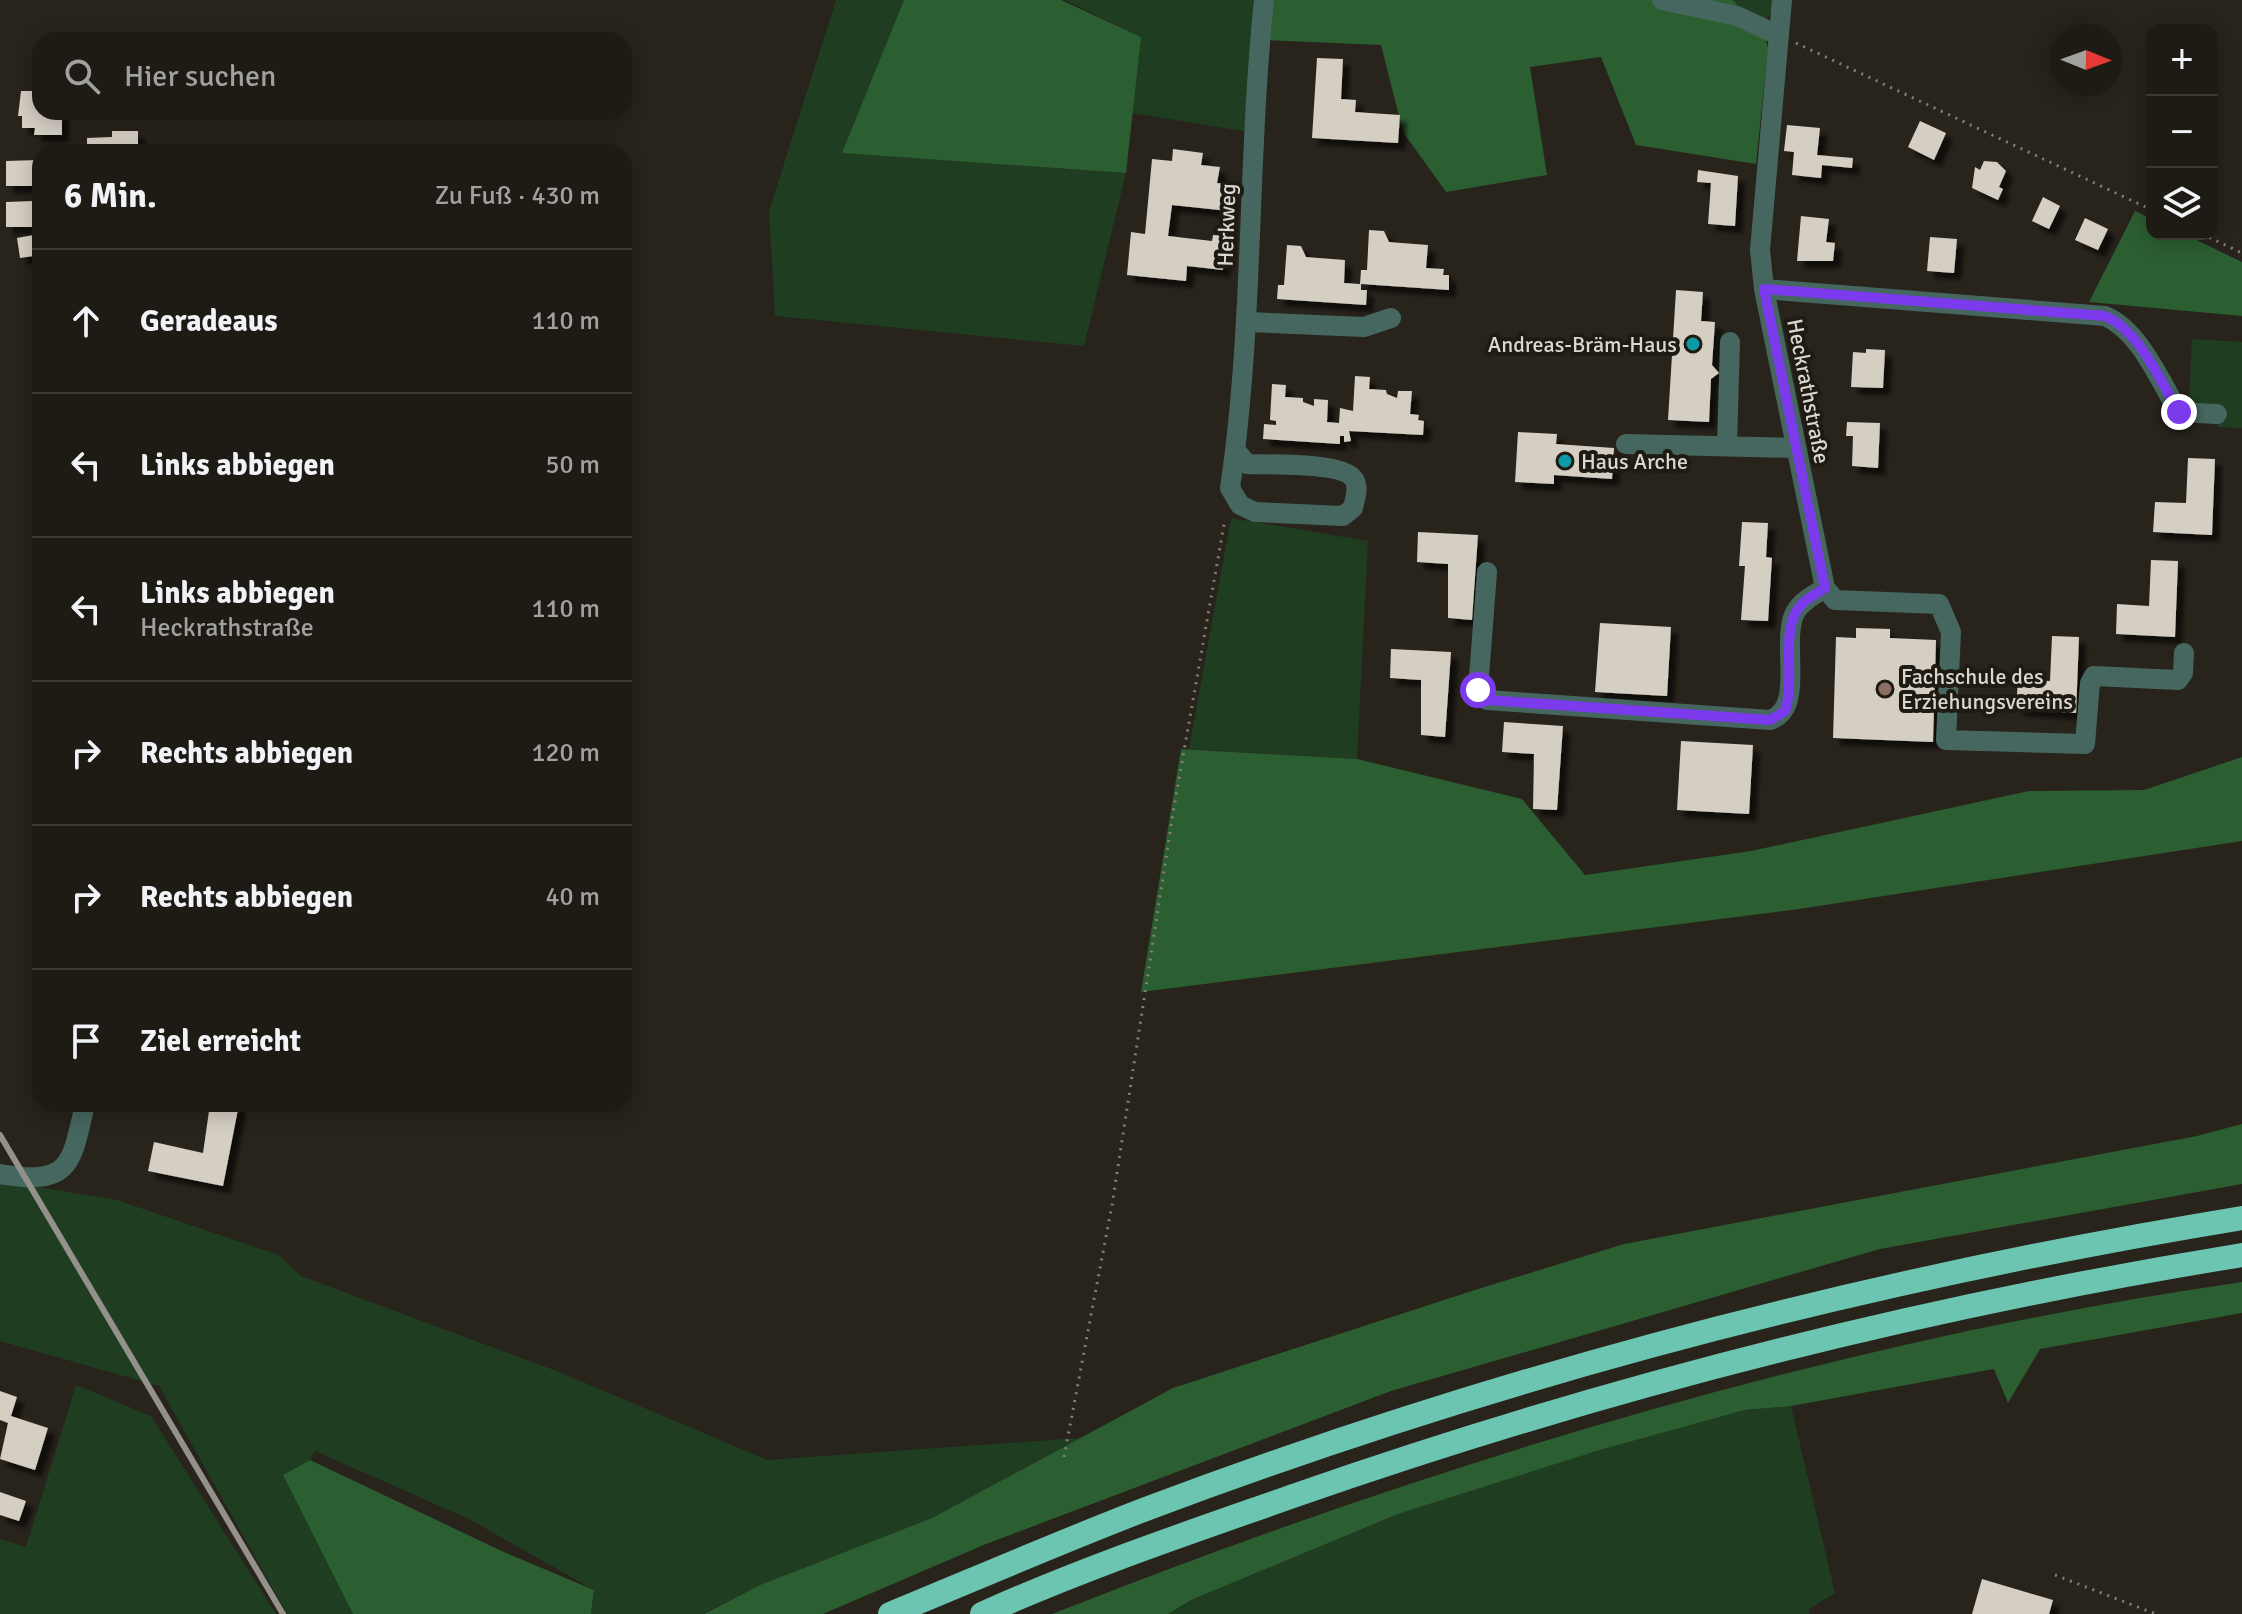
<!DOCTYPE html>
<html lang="de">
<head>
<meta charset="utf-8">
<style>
  :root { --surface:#1e1a14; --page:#26231d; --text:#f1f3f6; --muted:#a1a1a0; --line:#3c3834 }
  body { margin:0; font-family:Signika,sans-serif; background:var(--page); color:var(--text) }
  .controls { position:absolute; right:24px; top:24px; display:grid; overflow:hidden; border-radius:16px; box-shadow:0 4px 20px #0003 }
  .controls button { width:72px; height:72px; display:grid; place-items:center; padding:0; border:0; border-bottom:2px solid var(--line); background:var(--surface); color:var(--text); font:40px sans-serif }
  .compass { position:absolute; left:2050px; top:24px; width:72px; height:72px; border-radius:50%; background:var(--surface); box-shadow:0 4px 20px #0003; rotate:91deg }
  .stop { position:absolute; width:24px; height:24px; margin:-18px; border:6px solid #7c3aed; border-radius:50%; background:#fff }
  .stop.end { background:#7c3aed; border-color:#fff; box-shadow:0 2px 8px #0008 }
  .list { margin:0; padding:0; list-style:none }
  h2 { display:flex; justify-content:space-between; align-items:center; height:104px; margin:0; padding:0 32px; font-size:34px }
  h2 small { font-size:26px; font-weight:400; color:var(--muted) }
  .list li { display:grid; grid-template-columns:52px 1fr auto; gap:24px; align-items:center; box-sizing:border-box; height:144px; padding:0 32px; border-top:2px solid var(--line) }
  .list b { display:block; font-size:30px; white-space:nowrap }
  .list p { margin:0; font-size:26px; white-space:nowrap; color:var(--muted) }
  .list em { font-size:26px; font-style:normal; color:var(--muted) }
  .icon { flex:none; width:44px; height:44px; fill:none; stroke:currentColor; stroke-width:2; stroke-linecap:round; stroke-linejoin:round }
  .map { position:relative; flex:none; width:2242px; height:1614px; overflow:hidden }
  .search { position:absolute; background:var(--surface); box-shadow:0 4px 20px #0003; left:32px; top:32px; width:600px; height:88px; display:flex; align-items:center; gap:20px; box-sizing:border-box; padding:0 28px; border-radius:24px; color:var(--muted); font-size:30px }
  .panel { position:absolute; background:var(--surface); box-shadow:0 4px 20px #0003; left:32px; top:144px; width:600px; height:968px; border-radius:24px }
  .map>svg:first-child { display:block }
  .green { fill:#1f3d21 }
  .forest { fill:#2b5e30 }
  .building { fill:#d5cec3; filter:url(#shadow) }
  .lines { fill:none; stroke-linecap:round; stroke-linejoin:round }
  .path { stroke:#837f79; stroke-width:3; stroke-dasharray:2 6; stroke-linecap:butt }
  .minor { stroke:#45675f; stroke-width:20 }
  .highway { stroke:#6bc5b1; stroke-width:24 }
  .rail { stroke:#94908a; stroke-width:6 }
  .route { stroke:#7c3aed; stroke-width:10 }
  .culture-dot { fill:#0f9aa8; stroke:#1f1a12; stroke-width:3 }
  .education-dot { fill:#8d6e63; stroke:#1f1a12; stroke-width:3 }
  .labels { text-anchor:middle; stroke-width:8; stroke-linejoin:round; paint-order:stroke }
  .street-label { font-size:22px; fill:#dad7d2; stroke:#1f1a12 }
  .poi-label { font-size:22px; fill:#dad7d2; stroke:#1f1a12; text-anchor:start }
</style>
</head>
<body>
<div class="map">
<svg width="2242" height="1614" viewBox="0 0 2242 1614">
  <defs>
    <filter id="shadow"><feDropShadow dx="7" dy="7" stdDeviation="2" flood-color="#0009"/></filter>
  </defs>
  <rect width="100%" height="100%" fill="#28231b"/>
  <!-- green -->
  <g class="green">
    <polygon points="836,0 904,0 843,153 1126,173 1084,346 775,316 769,211"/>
    <polygon points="1065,0 1257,0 1248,132 1132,113 1140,37"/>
    <polygon points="1733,0 1775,0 1770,16 1763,19 1736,8"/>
    <polygon points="2192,339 2242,342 2242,428 2217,427 2218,404 2189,402"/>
    <polygon points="1231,518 1368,541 1357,759 1189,749"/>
    <polygon points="0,1181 117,1200 279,1255 301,1276 562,1373 767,1460 1080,1438 932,1518 760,1585 703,1614 591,1614 594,1590 469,1519 315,1451 310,1460 283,1475 353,1614 287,1614 159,1386 0,1341"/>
    <polygon points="76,1385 151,1416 276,1614 0,1614 0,1539 26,1547"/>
    <polygon points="1791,1406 1835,1593 1808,1610 1810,1614 1168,1614 1191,1600 1398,1514 1600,1450 1745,1410"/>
  </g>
  <!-- forest -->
  <g class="forest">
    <polygon points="904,0 1061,0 1141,37 1126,173 842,153"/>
    <polygon points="1269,0 1733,0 1766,40 1768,48 1756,164 1636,145 1601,57 1530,67 1547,175 1446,192 1403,132 1381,45 1265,40"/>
    <polygon points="2135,211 2152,219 2152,234 2184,234 2242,262 2242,316 2089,302"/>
    <polygon points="1181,749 1357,759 1522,799 1585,875 1751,851 2029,791 2144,790 2242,757 2242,841 1799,909 1141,992"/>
    <polygon points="2242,1124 2242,1184 1880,1249 1391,1391 986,1544 823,1614 704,1614 760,1585 932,1518 1173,1388 1481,1288 1624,1244 2197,1136"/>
    <path d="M2242 1282V1313L2040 1349 2008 1403 1994 1369 1791 1406 1745 1410 1600 1450 1398 1514 1191 1600 1168 1614H1052C1435 1463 1834 1341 2242 1282Z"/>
    <polygon points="310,1460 506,1553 594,1590 591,1614 353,1614 283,1475"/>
  </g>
  <!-- building -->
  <g class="building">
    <polygon points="1317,58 1343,59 1341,99 1356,100 1355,112 1400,115 1398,143 1312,138"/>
    <polygon points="21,91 40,91 40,112 62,112 62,135 34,135 35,128 22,128 22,116 18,116"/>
    <polygon points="1920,121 1946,133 1934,160 1908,147"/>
    <polygon points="1787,125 1820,128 1817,155 1853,158 1852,168 1822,165 1821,178 1792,175 1794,152 1784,151"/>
    <polygon points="112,131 138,131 138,151 87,152 87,138 112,137"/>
    <polygon points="1173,149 1203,153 1201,165 1220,167 1217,183 1232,185 1229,211 1172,205 1168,236 1212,241 1213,235 1226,236 1223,270 1187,266 1186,281 1127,275 1131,232 1145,234 1152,159 1172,161"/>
    <polygon points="38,160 38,186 6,186 6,161"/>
    <polygon points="1984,161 1997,162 2006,171 1999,187 2003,189 1998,200 1972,188 1975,167 1980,170"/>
    <polygon points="1698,170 1738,176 1735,226 1708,224 1711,183 1697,182"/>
    <polygon points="2043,197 2060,206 2049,229 2032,221"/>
    <polygon points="34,201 34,214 40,214 40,255 20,258 17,238 34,235 34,227 6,227 6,202"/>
    <polygon points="1801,216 1829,219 1826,242 1835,243 1833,261 1797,261"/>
    <polygon points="2085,218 2108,229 2098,250 2075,240"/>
    <polygon points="1369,230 1384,231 1389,242 1428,245 1426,268 1444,269 1443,275 1449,275 1449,290 1361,284 1361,290 1367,290 1366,305 1277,299 1278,285 1284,285 1287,245 1301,246 1306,257 1345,260 1344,283 1360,284 1361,270 1367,270"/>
    <polygon points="1930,237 1957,239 1954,273 1927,271"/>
    <polygon points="1676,290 1703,292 1701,321 1715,322 1712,365 1719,373 1711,379 1709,422 1668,420"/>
    <polygon points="1866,349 1885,350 1883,388 1851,387 1853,352 1866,353"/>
    <polygon points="1355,376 1370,377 1369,389 1386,390 1387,394 1397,398 1398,391 1412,391 1410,414 1419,415 1418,420 1424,421 1423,435 1349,431 1351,441 1344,442 1344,436 1340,436 1340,444 1263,439 1264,424 1276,425 1276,421 1270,420 1272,384 1286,385 1285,397 1303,398 1303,402 1314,406 1314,399 1328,400 1327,422 1339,423 1340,408 1353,411"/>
    <polygon points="1847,422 1880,423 1878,468 1852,466 1853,436 1846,436"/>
    <polygon points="1518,432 1557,434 1556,444 1614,448 1612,479 1554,475 1554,484 1515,482"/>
    <polygon points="2188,458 2215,459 2212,535 2153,532 2155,502 2186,503"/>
    <polygon points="1742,522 1768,523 1766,557 1772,558 1768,621 1741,620 1745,566 1739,566"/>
    <polygon points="1418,532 1478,535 1472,620 1448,618 1448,564 1417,562"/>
    <polygon points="2151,560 2178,561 2175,637 2116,634 2117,604 2149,606"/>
    <polygon points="1600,623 1671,627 1667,696 1595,692"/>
    <polygon points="1856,628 1890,629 1890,638 1936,640 1933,742 1833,738 1836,637 1856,638"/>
    <polygon points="2052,636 2079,637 2076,713 2016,709 2018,679 2050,681"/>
    <polygon points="1391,649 1451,652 1445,737 1421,735 1421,680 1390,678"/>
    <polygon points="1504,722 1563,726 1557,810 1533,809 1534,754 1502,752"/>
    <polygon points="1681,741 1753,745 1749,814 1677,810"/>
    <polygon points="210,1104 239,1104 223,1186 148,1171 154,1142 203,1153"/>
    <polygon points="0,1391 17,1397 11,1416 48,1428 35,1470 0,1459 8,1423 0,1420"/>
    <polygon points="0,1492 26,1501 19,1521 0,1515"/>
    <polygon points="1982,1579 2053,1600 2049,1614 1972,1614"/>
  </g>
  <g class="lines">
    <!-- path -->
    <g class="path">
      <polyline points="1796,43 2152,210"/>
      <polyline points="2202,234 2242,253"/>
      <polyline points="1064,1457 1112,1205 1173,813 1225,519"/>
      <polyline points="2055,1575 2156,1614"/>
    </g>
    <!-- minor -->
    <g class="minor">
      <polyline points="1662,0 1737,16 1778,35"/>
      <polyline points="1782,0 1760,250 1764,289 1825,588 1835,600 1939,604 1951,632 1946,740 2085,744 2090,683 2094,676 2178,680 2183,673 2184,653"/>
      <path d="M1764 289 2105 316C2140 331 2159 380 2179 412L2217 414"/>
      <polyline points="1247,322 1364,327 1391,318"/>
      <polyline points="1626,444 1796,448"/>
      <polyline points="1727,446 1730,342"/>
      <path d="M1236 451 1247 464C1269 465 1340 462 1353 478 1360 486 1355 499 1353 508L1343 516 1255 512 1240 505 1230 488C1254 326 1247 162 1264 0"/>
      <path d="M1487 572 1478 690 1487 700 1770 720C1807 708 1779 639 1796 611 1802 601 1815 594 1825 588"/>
      <path d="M0 1174C71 1186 71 1165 85 1104"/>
    </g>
    <!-- highway -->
    <g class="highway">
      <path d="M890 1614C975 1579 1060 1542 1146 1509 1499 1376 1870 1279 2242 1218"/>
      <path d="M982 1614C1083 1568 1191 1532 1296 1495 1603 1388 1921 1307 2242 1255"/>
    </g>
    <!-- rail -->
    <polyline class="rail" points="0,1135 283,1614"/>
  </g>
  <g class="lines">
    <!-- route -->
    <path class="route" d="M1478 690 1487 700 1770 720 1785 711C1795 682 1782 635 1796 612 1802 601 1815 594 1825 588L1764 289 2105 316C2140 331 2159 380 2179 412"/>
  </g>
  <!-- markers -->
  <g class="culture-dot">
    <circle cx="1693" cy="344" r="8"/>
    <circle cx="1565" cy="461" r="8"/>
  </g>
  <circle class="education-dot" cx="1885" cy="689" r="8"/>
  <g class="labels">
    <!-- street labels -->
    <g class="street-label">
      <text transform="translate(1226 225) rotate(-88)" y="8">Herkweg</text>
      <text transform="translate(1809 391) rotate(79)" y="8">Heckrathstraße</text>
    </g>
    <!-- poi labels -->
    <g class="poi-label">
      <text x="1677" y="352" text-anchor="end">Andreas-Bräm-Haus</text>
      <text x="1581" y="469">Haus Arche</text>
      <text x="1901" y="684">Fachschule des<tspan x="1901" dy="25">Erziehungsvereins</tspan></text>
    </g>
  </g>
</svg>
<div class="controls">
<button>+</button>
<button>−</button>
<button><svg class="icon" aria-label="layers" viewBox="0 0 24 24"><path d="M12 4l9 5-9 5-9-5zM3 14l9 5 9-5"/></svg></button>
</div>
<svg class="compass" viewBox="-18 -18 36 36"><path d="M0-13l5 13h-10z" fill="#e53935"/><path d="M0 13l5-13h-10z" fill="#a1a1a0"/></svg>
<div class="stop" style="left:1478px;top:690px"></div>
<div class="stop end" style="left:2179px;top:412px"></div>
<div class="search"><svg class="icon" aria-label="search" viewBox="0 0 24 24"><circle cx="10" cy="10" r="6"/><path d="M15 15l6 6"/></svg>Hier suchen</div>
<section class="panel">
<h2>6 Min.<small>Zu Fuß · 430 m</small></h2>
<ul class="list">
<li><svg class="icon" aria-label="ahead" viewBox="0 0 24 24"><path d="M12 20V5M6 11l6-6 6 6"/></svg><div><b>Geradeaus</b></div><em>110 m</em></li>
<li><svg class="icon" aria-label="left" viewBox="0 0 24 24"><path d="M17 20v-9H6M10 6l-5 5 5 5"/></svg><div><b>Links abbiegen</b></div><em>50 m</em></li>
<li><svg class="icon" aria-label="left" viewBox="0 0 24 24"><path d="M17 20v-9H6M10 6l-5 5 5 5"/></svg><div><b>Links abbiegen</b><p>Heckrathstraße</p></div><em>110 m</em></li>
<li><svg class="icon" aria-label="right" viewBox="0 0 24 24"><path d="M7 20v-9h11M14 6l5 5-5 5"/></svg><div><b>Rechts abbiegen</b></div><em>120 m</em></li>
<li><svg class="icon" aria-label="right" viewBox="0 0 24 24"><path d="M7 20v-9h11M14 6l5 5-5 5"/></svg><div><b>Rechts abbiegen</b></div><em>40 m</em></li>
<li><svg class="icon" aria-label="arrive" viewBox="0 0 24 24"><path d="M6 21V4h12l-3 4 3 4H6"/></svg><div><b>Ziel erreicht</b></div></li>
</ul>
</section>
</div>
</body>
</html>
